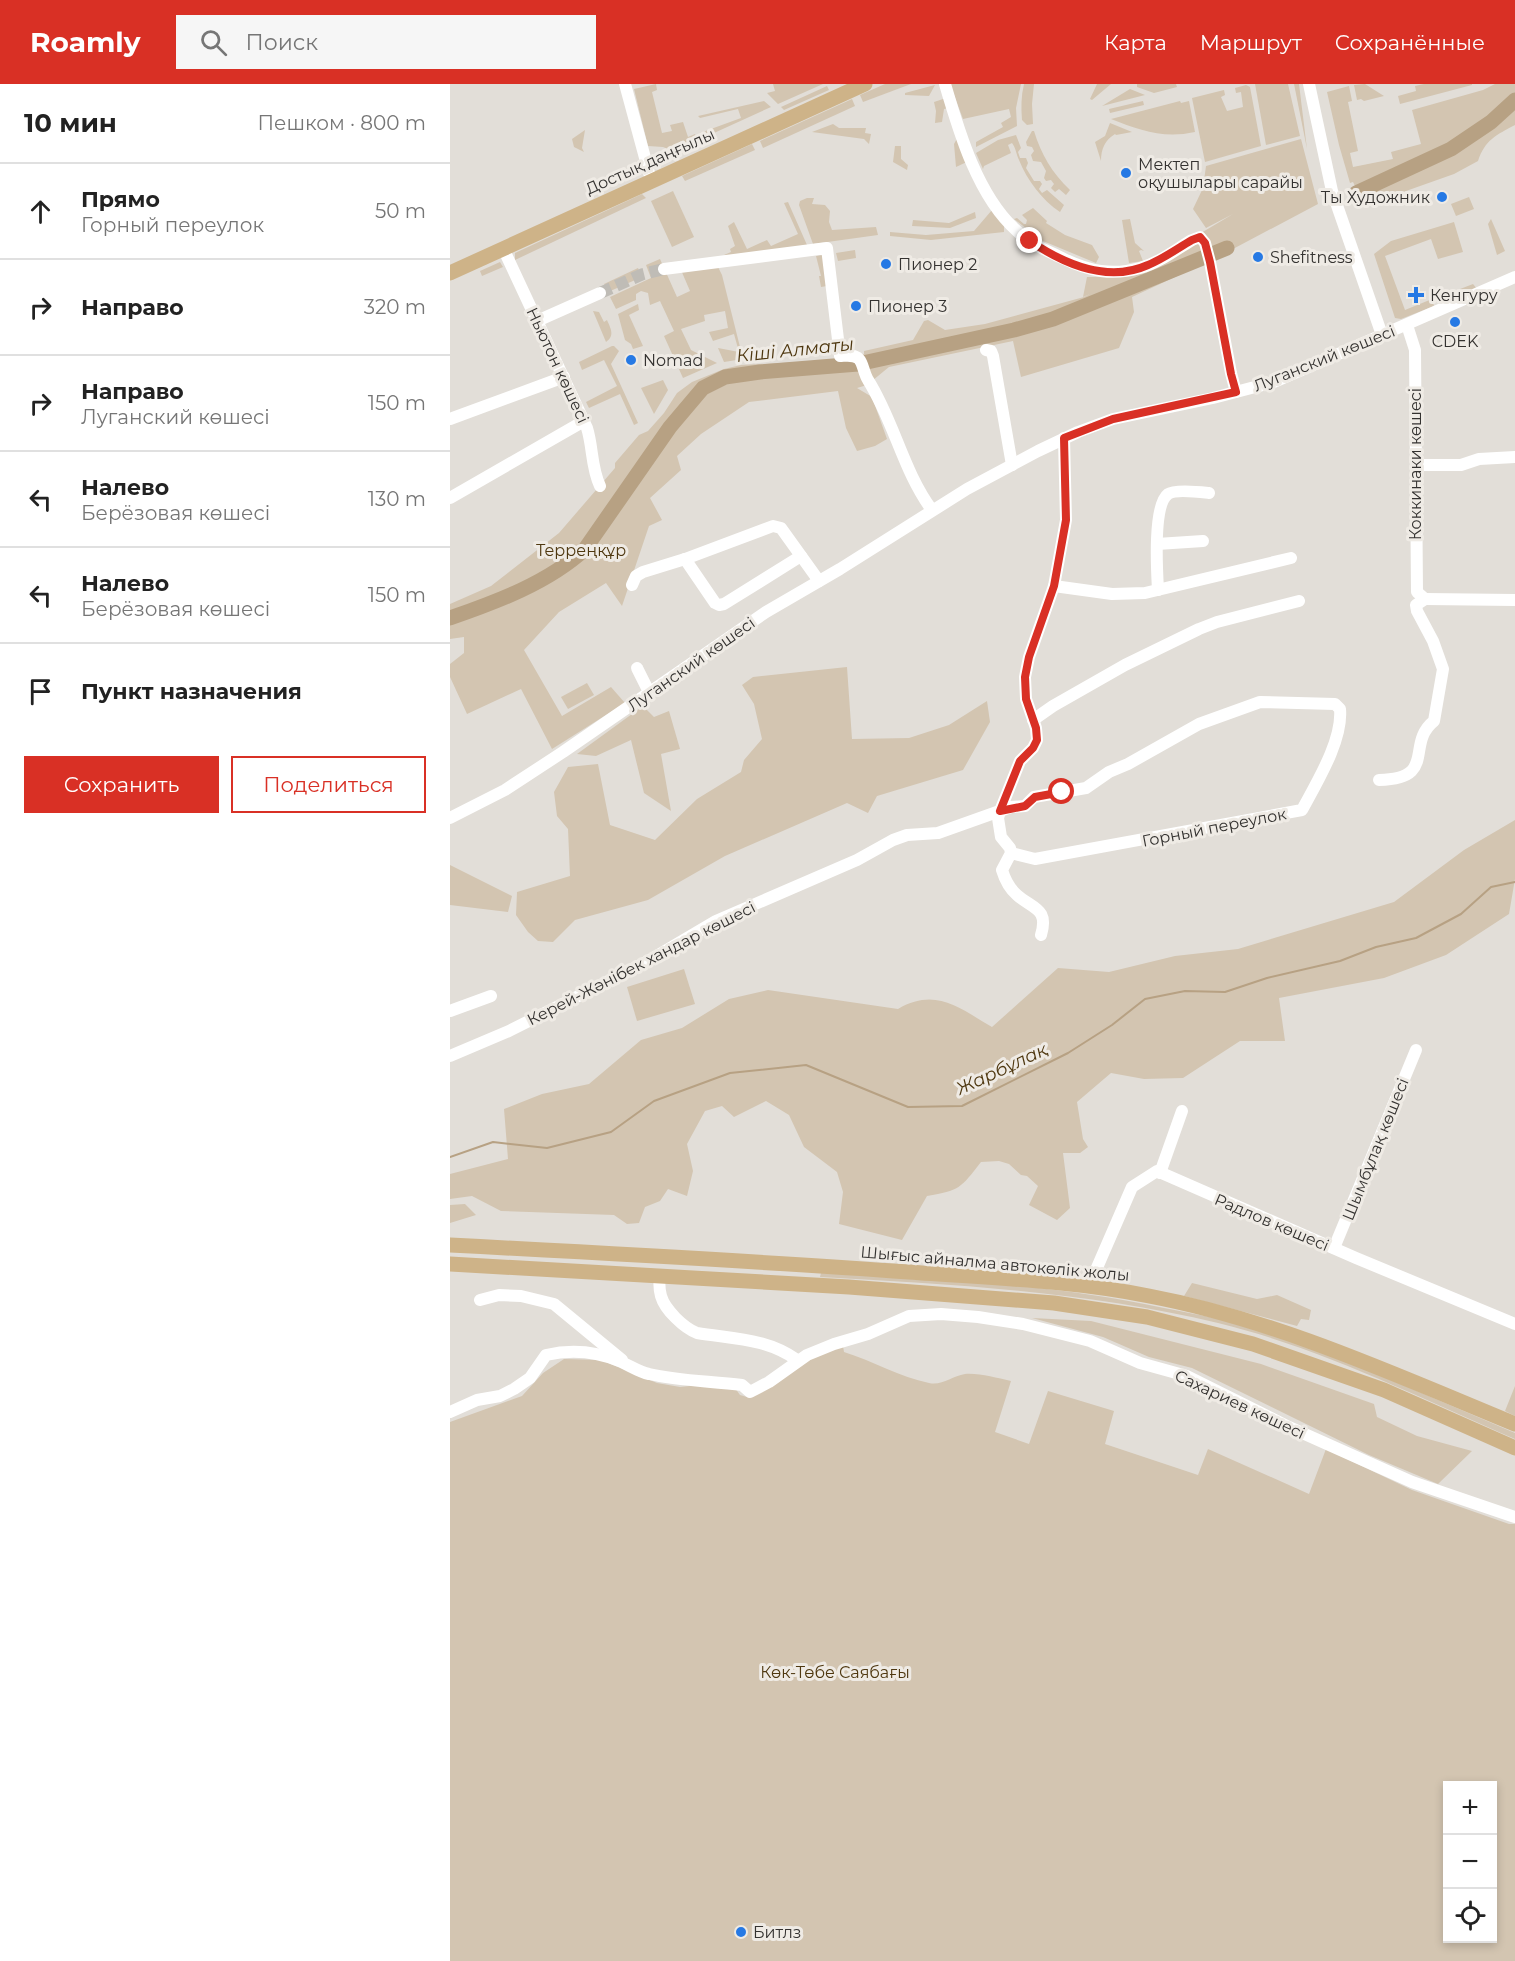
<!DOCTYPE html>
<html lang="ru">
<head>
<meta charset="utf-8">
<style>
  :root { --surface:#fff; --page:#f6f6f6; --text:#222; --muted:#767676; --line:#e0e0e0; --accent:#d93025 }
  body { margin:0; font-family:Montserrat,sans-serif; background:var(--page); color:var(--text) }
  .controls { position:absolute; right:18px; bottom:18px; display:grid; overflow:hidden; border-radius:0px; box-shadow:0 3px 9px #0003 }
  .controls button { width:54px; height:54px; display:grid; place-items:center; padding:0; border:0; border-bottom:2px solid var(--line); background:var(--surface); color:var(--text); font:30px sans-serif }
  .stop { position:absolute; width:18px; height:18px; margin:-14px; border:4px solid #d93025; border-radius:50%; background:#fff }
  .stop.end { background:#d93025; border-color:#fff; box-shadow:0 2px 6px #0008 }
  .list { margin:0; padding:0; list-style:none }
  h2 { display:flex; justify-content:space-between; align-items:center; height:78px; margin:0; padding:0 24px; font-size:26px }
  h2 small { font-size:20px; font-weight:400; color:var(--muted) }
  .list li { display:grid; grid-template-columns:39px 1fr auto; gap:18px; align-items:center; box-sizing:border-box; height:96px; padding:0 24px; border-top:2px solid var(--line) }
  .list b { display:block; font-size:22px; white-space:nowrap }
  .list p { margin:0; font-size:20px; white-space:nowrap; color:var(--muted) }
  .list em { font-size:20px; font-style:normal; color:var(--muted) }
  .actions { display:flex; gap:12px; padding:18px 24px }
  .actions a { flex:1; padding:14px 0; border:2px solid var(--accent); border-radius:0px; text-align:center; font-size:21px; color:var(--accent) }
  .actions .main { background:var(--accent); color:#fff }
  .icon { flex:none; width:33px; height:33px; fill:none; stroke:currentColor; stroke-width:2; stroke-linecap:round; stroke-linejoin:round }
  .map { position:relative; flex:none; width:1065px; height:1877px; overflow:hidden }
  header { display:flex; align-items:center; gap:36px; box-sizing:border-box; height:84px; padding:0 30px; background:var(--accent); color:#fff }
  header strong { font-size:28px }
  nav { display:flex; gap:33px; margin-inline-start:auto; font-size:21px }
  .search { width:420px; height:54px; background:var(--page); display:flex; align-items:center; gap:15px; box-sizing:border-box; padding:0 21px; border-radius:0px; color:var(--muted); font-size:22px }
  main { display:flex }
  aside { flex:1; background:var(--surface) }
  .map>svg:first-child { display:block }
  .green { fill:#d3c5b1; fill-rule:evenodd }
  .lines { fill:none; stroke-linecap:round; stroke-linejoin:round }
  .stream { stroke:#b7a183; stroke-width:2 }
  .river { stroke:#b7a183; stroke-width:15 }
  .minor-tunnel { stroke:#bfbcb6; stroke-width:12; stroke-dasharray:12 6; stroke-linecap:butt }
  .minor { stroke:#fff; stroke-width:12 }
  .major { stroke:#ceb388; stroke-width:15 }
  .route { stroke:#d93025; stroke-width:8 }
  .poi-dot { fill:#2679e4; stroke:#efebe5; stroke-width:2 }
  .labels { text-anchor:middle; stroke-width:6; stroke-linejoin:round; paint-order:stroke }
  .street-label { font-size:16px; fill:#343230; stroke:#efebe5 }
  .poi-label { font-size:16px; fill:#343230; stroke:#efebe5; text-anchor:start }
  .park-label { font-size:16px; fill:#4f3810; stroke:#efebe5 }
  .water-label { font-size:18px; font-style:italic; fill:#4d360e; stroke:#efebe5 }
</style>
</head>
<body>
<header>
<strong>Roamly</strong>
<div class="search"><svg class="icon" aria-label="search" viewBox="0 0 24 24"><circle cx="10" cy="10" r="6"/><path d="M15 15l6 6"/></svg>Поиск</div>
<nav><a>Карта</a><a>Маршрут</a><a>Сохранённые</a></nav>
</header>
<main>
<aside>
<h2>10 мин<small>Пешком · 800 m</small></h2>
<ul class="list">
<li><svg class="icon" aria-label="ahead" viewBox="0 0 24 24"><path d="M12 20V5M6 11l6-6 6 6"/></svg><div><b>Прямо</b><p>Горный переулок</p></div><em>50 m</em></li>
<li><svg class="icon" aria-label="right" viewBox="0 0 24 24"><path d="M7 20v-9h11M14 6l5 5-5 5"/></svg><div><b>Направо</b></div><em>320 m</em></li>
<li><svg class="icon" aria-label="right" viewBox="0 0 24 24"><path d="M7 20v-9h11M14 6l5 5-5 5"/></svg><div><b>Направо</b><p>Луганский көшесі</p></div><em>150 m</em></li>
<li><svg class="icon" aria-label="left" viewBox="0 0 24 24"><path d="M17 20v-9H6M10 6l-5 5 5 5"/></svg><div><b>Налево</b><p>Берёзовая көшесі</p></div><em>130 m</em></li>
<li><svg class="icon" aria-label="left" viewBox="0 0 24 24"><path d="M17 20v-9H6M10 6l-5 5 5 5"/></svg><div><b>Налево</b><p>Берёзовая көшесі</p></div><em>150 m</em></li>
<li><svg class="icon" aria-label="arrive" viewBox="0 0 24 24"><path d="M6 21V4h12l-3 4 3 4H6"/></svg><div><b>Пункт назначения</b></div></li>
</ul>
<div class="actions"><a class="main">Сохранить</a><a>Поделиться</a></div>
</aside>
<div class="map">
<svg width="1065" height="1877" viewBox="0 0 1065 1877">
  <rect width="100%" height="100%" fill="#e2ded8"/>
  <!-- green -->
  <g class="green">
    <polygon points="206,0 207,6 202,8 212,49 222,47 220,41 233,38 238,53 245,50 248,57 223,67 213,63 198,62 184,5"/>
    <polygon points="323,0 373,0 328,20 317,9 325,7"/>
    <polygon points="435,0 461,0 413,18 410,11"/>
    <polygon points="500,0 571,0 566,24 567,42 526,63 526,58 553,43 551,39 561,33 559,25 513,35"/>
    <path d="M574 0H584L582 20 583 40 577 41 572 36C571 24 571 12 574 0Z"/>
    <polygon points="647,0 661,0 642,16 640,15"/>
    <polygon points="687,0 726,0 727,3 704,9 687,3"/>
    <polygon points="805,0 838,0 850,52 816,61"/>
    <polygon points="844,0 849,0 857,65"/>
    <polygon points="915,0 934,12 914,17 911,15 907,16 904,1"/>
    <polygon points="974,0 1022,0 1022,1 950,20 948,12 966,7 965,2"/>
    <path d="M1045 0H1065V41C1046 51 1035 56 1028 77L1004 90 908 124 905 113 909 110 903 98 900 99 889 61 877 8 899 2 902 17 898 18 908 67 900 69 903 83 943 75 941 68 971 60 962 26 1033 6Z"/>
    <polygon points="485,1 479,12 455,11 455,9"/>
    <polygon points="796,1 800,3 811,62 755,78 742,14 774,6 775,11 771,13 777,27 793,23 791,8 786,9 785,4"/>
    <polygon points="377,2 379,6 334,26 331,23"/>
    <polygon points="680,5 695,11 652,22"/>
    <polygon points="496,14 498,24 494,25 492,38 485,39 486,27 484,18"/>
    <polygon points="402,15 405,22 313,64 310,57"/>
    <polygon points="314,17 321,23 253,54 250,49 291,34 288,25 250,34 248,32"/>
    <polygon points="693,17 694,21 660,29 659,25"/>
    <path d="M730 17 731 19 739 17 745 48C713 55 689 46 661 35Z"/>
    <path d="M660 39 682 48 666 51 665 50C655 56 651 65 651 77L645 58 655 52Z"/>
    <polygon points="383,40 389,44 416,44 415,49 421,50 419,60 414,55 362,48"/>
    <polygon points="135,46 132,64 134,68 124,63 122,55"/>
    <path d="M582 47H584C591 70 602 89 620 106L616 111 609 105 605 108 601 104 604 100 601 96 596 97 594 94 596 87 591 78 583 77 581 71 584 67 582 63 577 62 576 58Z"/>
    <polygon points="509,51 519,77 506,83 504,60"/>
    <path d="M566 51 571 64 568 68 570 74H576L578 79 576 84 584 97H590L592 100 589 105 592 109 597 106 614 121 610 128C592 116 577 96 569 76 566 70 566 64 562 59L558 61 561 69 534 82 533 85 526 69 548 56Z"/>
    <polygon points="851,55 868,120 766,174 682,213 684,228 669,264 571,293 563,257 439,283 417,301 407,304 422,313 437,355 425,362 407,367 396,344 388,307 299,318 251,350 227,372 231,386 200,414 212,436 199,442 172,522 156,499 109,528 74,566 112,632 161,603 175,619 102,665 71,605 17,630 0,593 0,580 14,569 14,553 0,555 0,520 41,502 109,449 165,384 165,379 189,351 198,347 214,329 227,309 242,298 274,285 291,281 388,276 414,270 414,267 463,256 474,237 478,236 495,246 535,240 634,213 640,210 633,213 637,193 663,193 751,149 783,130 756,144 743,125 753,104 756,82"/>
    <polygon points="302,60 305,66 235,97 232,92"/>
    <polygon points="445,62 451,62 451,75 458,81 457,86 443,78"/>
    <polygon points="223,107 244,153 222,163 201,117"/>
    <polygon points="192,110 196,114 65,176 65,169"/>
    <polygon points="1019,113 1024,125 1006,132 1001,120"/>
    <polygon points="357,114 364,114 362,120 375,121 380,127 379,138 382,146 426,143 428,151 363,160 349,121 350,117"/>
    <polygon points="338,118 357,161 283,173 274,171 281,168 280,165 285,162 278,142 284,138 297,165 317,156 321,162 348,150 334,119"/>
    <polygon points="583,124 597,137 596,139 615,151 642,161 649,173 646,179 593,157 564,135 567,134 574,140 576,140 577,136 572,131"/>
    <polygon points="542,126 554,141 554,148 481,156 440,152 440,148 476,151 524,147"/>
    <polygon points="525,128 526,134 500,144 462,142 463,136 499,139"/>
    <polygon points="680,135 685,159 694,167 691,166 689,167 693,177 679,179 672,136"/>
    <polygon points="1041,135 1055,167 1047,171 1038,140"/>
    <polygon points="1004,138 1013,168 988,175 981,155 935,172 955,226 982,215 984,222 951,235 945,234 924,170 941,157"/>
    <polygon points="405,166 406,174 388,177 386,169"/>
    <polygon points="373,171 377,202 371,203 369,192 371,192 366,172"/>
    <polygon points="210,175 227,213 240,207 231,186 267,181 272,191 293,275 274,278 268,264 289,268 284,250 263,257 259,248 278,244 275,227 254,231 255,237 231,245 241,266 267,279 233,294 214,252 224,247 210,217 200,221 198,209 191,207 186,210 186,216 166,225 160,213 201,194 196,181"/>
    <polygon points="50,178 53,183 32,192 30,187"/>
    <polygon points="188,184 192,193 158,208 154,200"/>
    <polygon points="1023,200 1027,205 989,221 987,214"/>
    <polygon points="188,220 189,226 179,231 193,262 183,265 181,260 175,256 168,230"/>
    <path d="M143 227 149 228 154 238 157 236C161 245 165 252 156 258Z"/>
    <polygon points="162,262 164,262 169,267 161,280 188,339 184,341 170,310 139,324 136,318 167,302 154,276 132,286 129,278"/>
    <polygon points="213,296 218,306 204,330 191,304"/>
    <polygon points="397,583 402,655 459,654 499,641 537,617 540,638 513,686 427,712 418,729 397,719 275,772 198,816 125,836 103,858 88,857 78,848 66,831 67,808 120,792 118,745 107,732 104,708 118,683 148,680 160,741 205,756 247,715 291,688 294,676 312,655 304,620 292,601 303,593"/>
    <polygon points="137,599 144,611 118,625 111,613"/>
    <polygon points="193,622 204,633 219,627 230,665 211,670 221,727 194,709 181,656 146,672 127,670"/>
    <path d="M1065 736V795L1059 830 996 871 934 894 829 914 835 957H790L733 994 694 995 661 989 627 1018 633 1055 638 1063 630 1069H613L620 1124 607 1136 579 1121 588 1102 577 1092 571 1091 559 1080 549 1077 531 1078C510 1105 510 1106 477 1112L452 1156 389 1140 393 1108 387 1088 354 1063 339 1031 316 1017 284 1033 272 1022 255 1027 237 1060 243 1087 237 1112 218 1105 210 1117 195 1123 189 1139 177 1140 164 1131 51 1127 22 1112 0 1115V1090L58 1075 54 1025 92 1010 139 1000 191 956 232 944 279 915 318 906 448 925C486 903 509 924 542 943L608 884 659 888 725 872 788 865 944 818 1014 766Z"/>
    <polygon points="0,781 62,812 58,828 0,821"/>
    <polygon points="234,885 245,920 187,937 177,903"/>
    <polygon points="15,1120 26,1131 0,1139 0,1121"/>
    <path d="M371 1189C486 1194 601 1200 714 1224 733 1228 753 1231 772 1236 873 1264 969 1308 1065 1349V1355C968 1313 871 1264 768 1239 638 1208 503 1200 370 1193Z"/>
    <polygon points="742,1199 807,1215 827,1211 861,1226 859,1236 851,1235 847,1242 734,1212"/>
    <polygon points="582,1234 641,1237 811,1280 924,1320 927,1333 967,1352 1022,1367 988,1400 919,1371 742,1284 699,1273 653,1253"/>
    <path d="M393 1262 394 1268C423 1277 450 1293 479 1299 492 1302 502 1292 515 1290 530 1289 546 1294 561 1297L545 1348 579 1360 598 1307 664 1327 655 1360 748 1391 758 1365 859 1410 876 1365 962 1406 1059 1440H1065V1877H0V1338L72 1312 93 1289 114 1275 151 1276 207 1299 230 1303 267 1299 285 1304 290 1311 297 1313 355 1275ZM998 1702H1042V1854H998Z"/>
    <polygon points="1065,1302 1065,1332 1055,1327"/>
  </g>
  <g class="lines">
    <!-- stream -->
    <polyline class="stream" points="0,1073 43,1058 97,1064 161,1048 204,1017 280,989 356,981 458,1023 512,1022 618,969 662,941 695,915 735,907 775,908 817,894 890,877 926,863 966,854 1011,830 1041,803 1065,798"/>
    <!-- river -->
    <g class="river">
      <polyline points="906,109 1001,65 1041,38 1065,16"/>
      <path d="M0 534C46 518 98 499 135 465L220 343 253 304 275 293 310 288 408 280 564 246 603 235 777 164"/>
    </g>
    <!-- minor-tunnel -->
    <polyline class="minor-tunnel" points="150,209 193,190 214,185"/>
    <!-- minor -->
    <g class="minor">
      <polyline points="175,0 201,96"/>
      <path d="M495 0C509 48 528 113 567 147 580 160 598 167 614 175 639 187 662 192 690 184 709 179 725 166 742 156L750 153 755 159 760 178 781 289 786 308"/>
      <polyline points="859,0 882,107 932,251"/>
      <path d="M53 164 137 344C143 363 141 383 150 402"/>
      <path d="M214 185 377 164 390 272C395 272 404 270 409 275 413 279 414 290 418 296 444 337 453 387 482 426"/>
      <polyline points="87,237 150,209"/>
      <polyline points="957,241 965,266 967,508 975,515"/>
      <polyline points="536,266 541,267 543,272 562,381"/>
      <polyline points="0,335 114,293"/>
      <polyline points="966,381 1011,381 1029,375 1065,373"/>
      <polyline points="0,414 134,337"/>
      <polyline points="707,460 753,457"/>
      <polyline points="235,475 265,519 269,521 274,520 351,472"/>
      <polyline points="182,501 186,492 193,488 235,475 323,442 331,444 369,497"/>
      <polyline points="604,502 662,510 695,509 841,474"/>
      <path d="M708 506C707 488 703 421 718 410 725 405 750 408 759 409"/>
      <polyline points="975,515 1065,516"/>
      <polyline points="187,584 199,608"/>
      <polyline points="583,636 603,622 675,581 749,545 767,538 849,517"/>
      <path d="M929 696C988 695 955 660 984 637L993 585 983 557 967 527 966 521 975 515"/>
      <polyline points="0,734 55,706 113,668 316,528 390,485 517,405 588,367 628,348 663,335 763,314 824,298 1065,193"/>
      <path d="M591 851C599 824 583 825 567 811 559 804 555 796 552 786L561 769 560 764 551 753 548 734 550 727 570 677 583 664 587 656 586 644 576 615 575 593 579 573 604 502 616 436 614 354"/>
      <polyline points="0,927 41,912"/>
      <path d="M0 972 59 947 200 876 266 837 407 776 443 756 457 751 488 749 561 723 575 722 584 713 636 704 659 688 678 680 749 640 810 618 885 620 890 625C893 656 867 698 852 726L585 775 561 769"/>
      <polyline points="710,1089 732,1027"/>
      <polyline points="884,1164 966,966"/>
      <path d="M210 1192C209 1199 209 1205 211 1212 215 1226 234 1244 247 1249 283 1255 316 1254 347 1276"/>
      <polyline points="642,1203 646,1186 682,1103 707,1087 906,1174 1065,1240"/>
      <polyline points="30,1216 49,1211 71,1212 104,1220 172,1276"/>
      <path d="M0 1328 27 1316 50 1312 64 1305 80 1294 96 1271C122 1265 145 1267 169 1277 179 1281 189 1288 199 1290 229 1297 261 1297 292 1301L300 1308 319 1298 357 1271 384 1260 418 1250 459 1232 491 1230 528 1233 573 1240 640 1257 690 1279 737 1292 839 1343 962 1398 1065 1433"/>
    </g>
    <!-- major -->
    <g class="major">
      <polyline points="0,189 415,0"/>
      <path d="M0 1161C153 1169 306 1177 459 1188 539 1194 620 1196 699 1212 826 1236 946 1291 1065 1340"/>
      <polyline points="0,1180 399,1203 604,1219 697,1233 803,1260 934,1306 1065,1364"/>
    </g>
  </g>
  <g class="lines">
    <!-- route -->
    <path class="route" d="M580 157C614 180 658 199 698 181 713 175 728 164 742 156L750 153 755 159 760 178 781 290 786 308 663 335 614 354 616 436 604 502 579 573 575 593 576 615 586 644 587 656 583 664 570 677 550 727 575 722 585 713 612 708"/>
  </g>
  <!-- markers -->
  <g class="poi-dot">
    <circle cx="676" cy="89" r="6"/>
    <circle cx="992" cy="113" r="6"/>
    <circle cx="808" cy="173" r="6"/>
    <circle cx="436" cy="180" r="6"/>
    <path d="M963 202h6v6h6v6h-6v6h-6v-6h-6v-6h6z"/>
    <circle cx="406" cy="222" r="6"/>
    <circle cx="1005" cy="238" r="6"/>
    <circle cx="181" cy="276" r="6"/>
    <circle cx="291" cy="1848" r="6"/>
  </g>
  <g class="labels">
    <!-- street labels -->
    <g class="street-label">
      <text transform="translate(200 77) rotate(-24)" y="6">Достық даңғылы</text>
      <text transform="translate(874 274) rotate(-22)" y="6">Луганский көшесі</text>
      <text transform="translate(108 281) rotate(65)" y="6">Ньютон көшесі</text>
      <text transform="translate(965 380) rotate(-90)" y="6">Коккинаки көшесі</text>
      <text transform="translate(241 580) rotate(-35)" y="6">Луганский көшесі</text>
      <text transform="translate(764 743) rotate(-11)" y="6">Горный переулок</text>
      <text transform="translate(191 879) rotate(-27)" y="6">Керей-Жәнібек хандар көшесі</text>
      <text transform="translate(925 1065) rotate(-68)" y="6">Шымбұлақ көшесі</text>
      <text transform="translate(822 1138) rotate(23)" y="6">Радлов көшесі</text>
      <text transform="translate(545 1179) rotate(5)" y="6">Шығыс айналма автокөлік жолы</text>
      <text transform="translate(790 1320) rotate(25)" y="6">Сахариев көшесі</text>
    </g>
    <!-- poi labels -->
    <g class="poi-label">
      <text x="688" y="86">Мектеп<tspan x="688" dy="18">оқушылары сарайы</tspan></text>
      <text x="980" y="119" text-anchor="end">Ты Художник</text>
      <text x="820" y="179">Shefitness</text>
      <text x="448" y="186">Пионер 2</text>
      <text x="980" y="217">Кенгуру</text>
      <text x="418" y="228">Пионер 3</text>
      <text x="1005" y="263" text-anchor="middle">CDEK</text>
      <text x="193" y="282">Nomad</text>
      <text x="303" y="1854">Битлз</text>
    </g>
    <!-- park labels -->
    <g class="park-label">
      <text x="131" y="472">Терреңқұр</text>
      <text x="385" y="1594">Көк-Төбе Саябағы</text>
    </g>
    <!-- water labels -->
    <g class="water-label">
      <text transform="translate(345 266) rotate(-6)" y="6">Кіші Алматы</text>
      <text transform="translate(552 985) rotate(-25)" y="6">Жарбұлақ</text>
    </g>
  </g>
</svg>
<div class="controls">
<button>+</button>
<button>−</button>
<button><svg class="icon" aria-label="locate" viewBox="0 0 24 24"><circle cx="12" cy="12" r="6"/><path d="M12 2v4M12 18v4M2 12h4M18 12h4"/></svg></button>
</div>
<div class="stop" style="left:612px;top:708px"></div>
<div class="stop end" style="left:580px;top:157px"></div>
</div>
</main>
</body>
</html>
